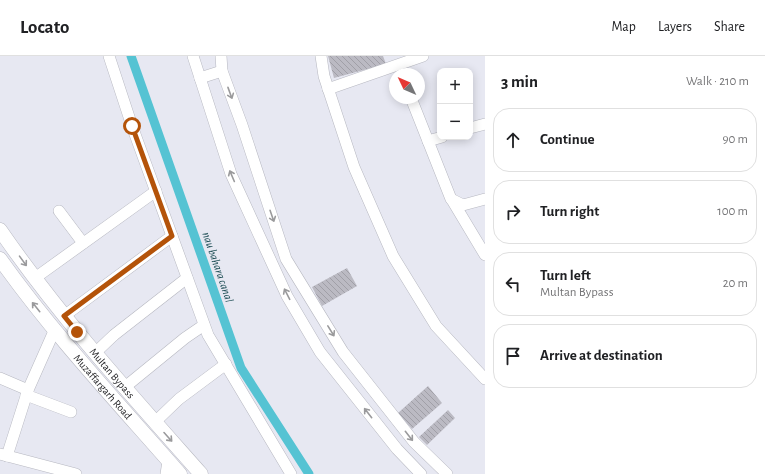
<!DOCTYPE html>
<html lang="en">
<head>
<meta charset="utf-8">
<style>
  :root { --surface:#fff; --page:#f2f2f2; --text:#202124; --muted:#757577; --line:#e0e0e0 }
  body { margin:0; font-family:"Alegreya Sans",sans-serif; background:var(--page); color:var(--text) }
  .controls { position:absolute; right:12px; top:12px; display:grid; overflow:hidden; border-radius:8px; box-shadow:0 2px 10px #0003 }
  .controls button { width:36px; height:36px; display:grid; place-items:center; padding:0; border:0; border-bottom:1px solid var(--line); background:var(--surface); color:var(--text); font:20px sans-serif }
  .compass { position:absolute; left:389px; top:12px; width:36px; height:36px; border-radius:50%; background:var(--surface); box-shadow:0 2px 10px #0003; rotate:314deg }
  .stop { position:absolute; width:12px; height:12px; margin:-9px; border:3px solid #b45309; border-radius:50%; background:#fff }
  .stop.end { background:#b45309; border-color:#fff; box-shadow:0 1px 4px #0008 }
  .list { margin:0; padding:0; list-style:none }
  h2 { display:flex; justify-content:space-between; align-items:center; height:52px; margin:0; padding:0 16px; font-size:17px }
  h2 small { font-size:13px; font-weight:400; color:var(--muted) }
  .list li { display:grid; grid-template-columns:26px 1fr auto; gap:12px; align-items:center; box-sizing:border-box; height:64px; margin:0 8px 8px; padding:0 8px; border:1px solid var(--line); border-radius:16px }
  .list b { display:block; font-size:15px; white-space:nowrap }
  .list p { margin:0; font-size:13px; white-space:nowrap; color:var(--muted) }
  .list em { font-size:13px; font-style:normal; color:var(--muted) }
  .icon { flex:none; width:22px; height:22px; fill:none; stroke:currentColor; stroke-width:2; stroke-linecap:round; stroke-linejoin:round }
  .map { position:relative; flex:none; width:485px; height:418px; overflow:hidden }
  header { display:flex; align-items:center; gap:24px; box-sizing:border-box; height:56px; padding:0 20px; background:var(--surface); border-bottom:1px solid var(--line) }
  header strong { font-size:19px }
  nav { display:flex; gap:22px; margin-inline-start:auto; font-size:14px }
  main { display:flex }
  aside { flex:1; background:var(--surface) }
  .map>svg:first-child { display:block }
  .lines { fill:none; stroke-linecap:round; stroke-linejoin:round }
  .canal { stroke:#55c3d3; stroke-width:9 }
  .building { fill:url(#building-back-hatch) }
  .minor-casing { stroke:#b7b8c1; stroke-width:12 }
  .major-casing { stroke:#b7b8c1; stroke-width:15 }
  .minor { stroke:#fff; stroke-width:11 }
  .major { stroke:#fff; stroke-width:14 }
  .oneway { stroke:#9a9a9c }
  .route { stroke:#b45309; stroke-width:5 }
  .labels { text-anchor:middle; stroke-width:3; stroke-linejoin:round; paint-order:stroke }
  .street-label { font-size:11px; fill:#1f1f22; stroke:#e7e8f2 }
  .water-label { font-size:12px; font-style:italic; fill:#1e4e55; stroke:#e7e8f2 }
</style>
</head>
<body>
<header>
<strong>Locato</strong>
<nav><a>Map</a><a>Layers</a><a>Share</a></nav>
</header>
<main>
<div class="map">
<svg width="485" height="418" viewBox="0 0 485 418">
  <defs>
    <pattern id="building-back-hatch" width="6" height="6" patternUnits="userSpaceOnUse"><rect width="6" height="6" fill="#bbbac3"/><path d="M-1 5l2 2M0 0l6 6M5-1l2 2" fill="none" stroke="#a09fa7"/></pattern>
  </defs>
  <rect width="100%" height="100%" fill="#e7e8f2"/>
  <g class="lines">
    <!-- canal -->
    <polyline class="canal" points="131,0 241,312 309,418"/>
  </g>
  <!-- building -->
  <g class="building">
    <polygon points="328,0 383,0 386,8 334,22"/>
    <polygon points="347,212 357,230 322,250 312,231"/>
    <polygon points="428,330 442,347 412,373 398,357"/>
    <polygon points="448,354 455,362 427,389 419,381"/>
  </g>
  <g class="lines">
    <!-- minor casing -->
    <g class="minor-casing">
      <g id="minor">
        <polyline points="109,0 132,70 208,279 291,418"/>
        <polyline points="193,0 231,118 287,240 320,296 397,393 421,418"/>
        <polyline points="221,0 222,15 242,69 286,203 343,296 414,386 447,418"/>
        <polyline points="321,0 324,20 354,111 393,200 436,270 485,323"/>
        <polyline points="200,22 222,15"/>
        <polyline points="328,33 423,0"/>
        <polyline points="411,42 451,143 463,149 485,143"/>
        <polyline points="470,72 485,68"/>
        <polyline points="428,85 442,81"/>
        <polyline points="452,144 485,199"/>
        <polyline points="59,155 83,187"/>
        <polyline points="35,222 156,135"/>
        <polyline points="64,260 172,180"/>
        <polyline points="95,297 114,279 187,222"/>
        <polyline points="0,322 28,334"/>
        <polyline points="125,331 185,282 204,269"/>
        <polyline points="26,339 71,356"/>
        <polyline points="155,366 179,343 226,308"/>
        <polyline points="0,398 76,418"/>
        <polyline points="7,400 28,334 55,273"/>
        <polyline points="166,418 168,405"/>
      </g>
    </g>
    <!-- major casing -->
    <g class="major-casing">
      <g id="major">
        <path id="s1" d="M0 174C60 261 131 339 201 418"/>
        <path id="s2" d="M0 203C54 279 119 348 180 418"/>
      </g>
    </g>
    <!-- minor -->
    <use href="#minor" class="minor"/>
    <!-- major -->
    <use href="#major" class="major"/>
  </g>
  <!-- one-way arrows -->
  <defs><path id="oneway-shaft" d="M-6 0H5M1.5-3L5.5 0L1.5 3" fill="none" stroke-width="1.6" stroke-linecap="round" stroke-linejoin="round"/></defs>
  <g class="oneway">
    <use href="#oneway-shaft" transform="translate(230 37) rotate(70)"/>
    <use href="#oneway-shaft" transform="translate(232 120) rotate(-113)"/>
    <use href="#oneway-shaft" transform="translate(272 160) rotate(71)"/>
    <use href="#oneway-shaft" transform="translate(23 205) rotate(54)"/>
    <use href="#oneway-shaft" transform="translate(287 238) rotate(-117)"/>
    <use href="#oneway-shaft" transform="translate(36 251) rotate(-129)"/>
    <use href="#oneway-shaft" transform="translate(331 275) rotate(58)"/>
    <use href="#oneway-shaft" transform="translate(368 357) rotate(-128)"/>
    <use href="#oneway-shaft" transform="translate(409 380) rotate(52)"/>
    <use href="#oneway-shaft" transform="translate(168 381) rotate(48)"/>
  </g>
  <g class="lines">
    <!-- route -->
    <polyline class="route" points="77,276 64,260 172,180 132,70"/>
  </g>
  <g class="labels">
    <!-- street labels -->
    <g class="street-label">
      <text dy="4" stroke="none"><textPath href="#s1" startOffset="182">Multan Bypass</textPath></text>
      <text dy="4" stroke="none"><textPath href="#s2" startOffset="164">Muzaffargarh Road</textPath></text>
    </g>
    <!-- water labels -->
    <g class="water-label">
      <text transform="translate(218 211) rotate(71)" y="4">nau bahara canal</text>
    </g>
  </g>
</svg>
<div class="controls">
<button>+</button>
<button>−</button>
</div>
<svg class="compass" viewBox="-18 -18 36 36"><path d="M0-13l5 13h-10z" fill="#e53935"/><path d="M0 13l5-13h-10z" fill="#757577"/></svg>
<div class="stop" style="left:132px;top:70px"></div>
<div class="stop end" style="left:77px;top:276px"></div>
</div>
<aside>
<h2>3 min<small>Walk · 210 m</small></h2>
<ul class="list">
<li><svg class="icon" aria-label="ahead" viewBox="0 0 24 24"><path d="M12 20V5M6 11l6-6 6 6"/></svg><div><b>Continue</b></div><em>90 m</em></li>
<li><svg class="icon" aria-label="right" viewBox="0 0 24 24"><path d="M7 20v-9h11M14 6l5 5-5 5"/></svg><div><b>Turn right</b></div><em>100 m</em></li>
<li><svg class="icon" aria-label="left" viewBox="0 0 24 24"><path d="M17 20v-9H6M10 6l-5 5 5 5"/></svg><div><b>Turn left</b><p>Multan Bypass</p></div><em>20 m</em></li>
<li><svg class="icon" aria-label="arrive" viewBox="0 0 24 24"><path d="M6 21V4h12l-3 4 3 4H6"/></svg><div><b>Arrive at destination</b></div></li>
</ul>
</aside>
</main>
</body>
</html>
